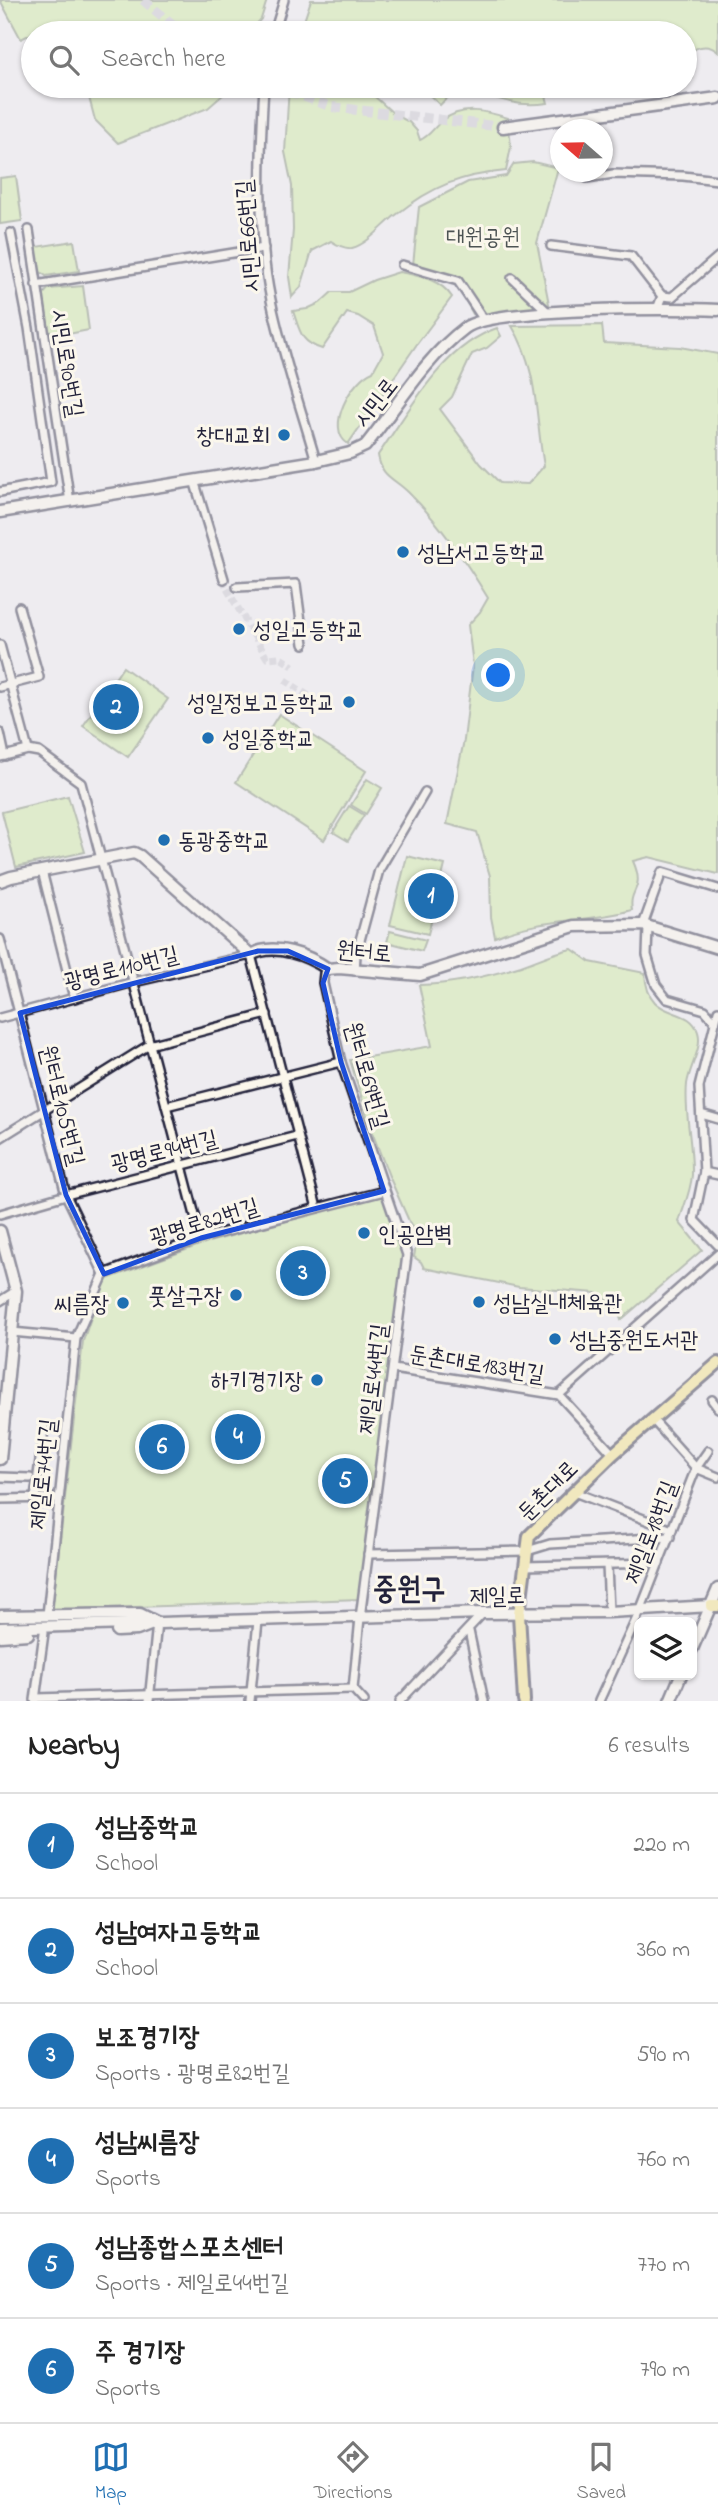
<!DOCTYPE html>
<html lang="en">
<head>
<meta charset="utf-8">
<style>
  :root { --surface:#fff; --page:#f2f2f2; --text:#222; --muted:#767676; --line:#e0e0e0; --accent:#1f6fb2 }
  body { margin:0; font-family:"Indie Flower","Poor Story",sans-serif; background:var(--page); color:var(--text) }
  .controls { position:absolute; right:21px; bottom:21px; display:grid; overflow:hidden; border-radius:10px; box-shadow:0 2px 5px #0004 }
  .controls button { width:63px; height:63px; display:grid; place-items:center; padding:0; border:0; border-bottom:2px solid var(--line); background:var(--surface); color:var(--text); font:35px sans-serif }
  .compass { position:absolute; left:550px; top:119px; width:63px; height:63px; border-radius:50%; background:var(--surface); box-shadow:0 2px 5px #0004; rotate:290deg }
  .you { position:absolute; left:499px; top:676px; width:24px; height:24px; margin:-18px; border:5px solid #fff; border-radius:50%; background:#1a73e8; box-shadow:0 0 0 10px #1a73e833 }
  .badge { display:grid; place-items:center; width:46px; height:46px; border-radius:50%; background:var(--accent); color:#fff; font-size:23px; font-weight:700 }
  .pin { position:absolute; translate:-50% -50%; border:4px solid #fff; box-shadow:0 2px 7px #0006 }
  .list { margin:0; padding:0; list-style:none }
  h2 { display:flex; justify-content:space-between; align-items:center; height:91px; margin:0; padding:0 28px; font-size:30px }
  h2 small { font-size:23px; font-weight:400; color:var(--muted) }
  .list li { display:grid; grid-template-columns:46px 1fr auto; gap:21px; align-items:center; box-sizing:border-box; height:105px; padding:0 28px; border-top:2px solid var(--line) }
  .list b { display:block; font-size:26px; white-space:nowrap }
  .list p { margin:0; font-size:23px; white-space:nowrap; color:var(--muted) }
  .list em { font-size:23px; font-style:normal; color:var(--muted) }
  .icon { flex:none; width:38px; height:38px; fill:none; stroke:currentColor; stroke-width:2; stroke-linecap:round; stroke-linejoin:round }
  .map { position:relative; flex:none; width:718px; height:1701px; overflow:hidden }
  .search { position:absolute; background:var(--surface); box-shadow:0 2px 5px #0004; left:21px; right:21px; top:21px; height:77px; display:flex; align-items:center; gap:18px; box-sizing:border-box; padding:0 24px; border-radius:38px; color:var(--muted); font-size:26px }
  .sheet { height:721px; background:var(--surface) }
  nav { display:flex; justify-content:space-around; align-items:center; box-sizing:border-box; height:98px; border-top:2px solid var(--line); background:var(--surface); font-size:19px; color:var(--muted) }
  nav a { display:grid; justify-items:center; gap:4px }
  nav .on { color:var(--accent) }
  .map>svg:first-child { display:block }
  .green { fill:#cde9a0; stroke:#78866e; stroke-width:2 }
  .lines { fill:none; stroke-linecap:round; stroke-linejoin:round }
  .street-tunnel { stroke:#c5c4cc; stroke-width:7; stroke-dasharray:7 3.5; stroke-linecap:butt }
  .secondary-tunnel { stroke:#c5c4cc; stroke-width:10; stroke-dasharray:10 5; stroke-linecap:butt }
  .street-casing { stroke:#22223b; stroke-width:12 }
  .secondary-casing { stroke:#22223b; stroke-width:15 }
  .primary-casing { stroke:#22223b; stroke-width:16 }
  .street { stroke:#fbf7ec; stroke-width:7 }
  .secondary { stroke:#fbf7ec; stroke-width:10 }
  .primary { stroke:#f4e382; stroke-width:10 }
  .marked { fill:none; stroke:#1d4ed8; stroke-width:5; stroke-linejoin:round }
  .poi-dot { fill:#1f6fb2; stroke:#fbf7ec; stroke-width:2.5 }
  .labels { text-anchor:middle; stroke-width:6; stroke-linejoin:round; paint-order:stroke }
  .street-label { font-size:23px; fill:#22223b; stroke:#fbf7ec }
  .park-label { font-size:23px; fill:#4d5454; stroke:#fbf7ec }
  .poi-label { font-size:23px; fill:#22223b; stroke:#fbf7ec; text-anchor:start }
  .district-label { font-size:30px; font-weight:bold; fill:#22223b; stroke:#fbf7ec }
</style>
</head>
<body>
<div class="map">
<svg width="718" height="1701" viewBox="0 0 718 1701">
  <rect width="100%" height="100%" fill="#eeecf0"/>
  <filter id="ink" filterUnits="userSpaceOnUse"><feTurbulence type="fractalNoise" baseFrequency=".0143" numOctaves="2"/><feDisplacementMap in="SourceGraphic" scale="14" xChannelSelector="R" yChannelSelector="G"/><feConvolveMatrix kernelMatrix="1 2 1 2 8 2 1 2 1" color-interpolation-filters="sRGB"/></filter>
  <g filter="url(#ink)">
    <!-- green -->
    <g class="green">
      <polygon points="0,0 267,0 261,19 249,33 33,33 21,39"/>
      <path d="M311 0H718V52C708 43 697 46 687 54L685 74 692 78 685 80V33H300Z"/>
      <polygon points="86,86 233,86 208,108 118,143 95,120"/>
      <path d="M289 86H363L394 114 409 122 417 131 420 140C430 136 434 127 442 121 462 105 486 111 508 118L511 147 506 171C461 175 432 186 396 215 383 225 368 244 352 248 344 249 337 245 331 241L312 251 301 287 292 297 289 277 293 230 292 186 285 152Z"/>
      <path d="M420 86H564L566 87 550 88 545 92 548 103C534 105 523 105 510 102 483 96 461 80 440 105Z"/>
      <polygon points="533,162 558,168 537,243 551,314 473,314 456,283 413,265 419,207 468,182 506,176 514,164"/>
      <polygon points="16,176 22,221 0,224 0,178"/>
      <polygon points="74,241 79,271 46,276 39,271 36,247"/>
      <path d="M399 272C420 276 440 279 452 297L417 344 348 444C324 428 352 379 373 371L383 353 374 326 358 316 347 313 322 349C300 342 300 331 293 311L307 309 320 303 332 292H349L374 280Z"/>
      <polygon points="83,286 89,330 48,338 41,297 48,289"/>
      <path d="M602 325 604 343 680 347 718 354V874L649 857 633 861C646 891 628 888 632 910 587 923 539 918 495 937L491 917 490 876 477 832 447 824 464 740 473 665 468 625 480 612 488 598C465 560 439 522 408 492 394 478 381 477 378 455 410 410 442 347 497 328L501 336 487 348 472 354 452 397 440 409 481 464 500 483 528 484 544 466C535 418 539 370 512 326Z"/>
      <polygon points="123,667 168,699 128,757 83,726"/>
      <polygon points="279,714 366,771 324,840 236,782"/>
      <polygon points="367,779 382,788 366,814 351,805"/>
      <polygon points="68,796 85,852 16,867 2,812"/>
      <polygon points="349,806 364,815 348,841 333,832"/>
      <polygon points="407,856 445,865 428,934 390,925"/>
      <polygon points="390,931 426,940 422,951 387,942"/>
      <path d="M572 949 590 962 645 973C647 1024 689 1003 698 1032 703 1047 689 1068 687 1084 684 1114 693 1145 692 1175 691 1191 683 1208 679 1222L702 1250 621 1320 616 1305 596 1293 519 1287 424 1268 421 1262 414 1257 417 1239 389 1176 372 1132 350 1060 432 1046 419 985C453 984 489 976 521 966 538 960 554 952 572 949Z"/>
      <polygon points="382,1195 407,1255 360,1599 52,1610 83,1341 104,1280 205,1243"/>
    </g>
    <g class="lines">
      <!-- street-tunnel -->
      <g class="street-tunnel">
        <polyline points="224,579 227,589 267,658 279,657 293,666"/>
        <polyline points="285,680 312,698"/>
      </g>
      <!-- secondary-tunnel -->
      <g class="secondary-tunnel">
        <polyline points="143,0 183,33"/>
        <polyline points="276,86 332,107 503,127"/>
      </g>
      <!-- street casing -->
      <g class="street-casing">
        <g id="street">
          <polyline points="274,33 284,0"/>
          <path d="M264 86C260 155 257 233 271 300 282 354 301 408 316 461"/>
          <polyline points="587,178 613,174 683,176 718,180"/>
          <polyline points="29,230 70,502"/>
          <polyline points="551,246 631,256 662,296 657,309"/>
          <polyline points="402,265 458,281 484,320"/>
          <polyline points="512,278 549,313"/>
          <polyline points="36,285 264,248"/>
          <polyline points="662,296 672,297 718,257"/>
          <polyline points="194,480 224,579"/>
          <polyline points="0,492 51,482 29,328 11,233"/>
          <polyline points="237,587 296,584 304,644"/>
          <polyline points="0,645 28,750"/>
          <polyline points="0,687 39,677 19,607"/>
          <polyline points="0,733 5,756"/>
          <polyline points="0,757 28,750 39,752 81,783 201,1238"/>
          <polyline points="42,871 74,998"/>
          <polyline points="643,925 662,872 718,889"/>
          <polyline points="648,927 647,955 656,985 667,999 705,1010 715,1022"/>
          <polyline points="0,939 66,1195 104,1274"/>
          <polyline points="328,969 324,973 323,983 341,1062 407,1255 360,1618 353,1689 364,1701"/>
          <polyline points="355,971 356,955 379,870 425,792"/>
          <polyline points="718,1011 699,1087 704,1172 694,1220 718,1245"/>
          <polyline points="0,1018 134,982 251,955 317,1208"/>
          <polyline points="166,1106 341,1062"/>
          <polyline points="701,1114 718,1119"/>
          <polyline points="0,1138 149,1045 267,1014"/>
          <polyline points="704,1172 718,1175"/>
          <polyline points="0,1214 66,1195 297,1136"/>
          <polyline points="0,1301 16,1291"/>
          <polyline points="12,1332 76,1338"/>
          <polyline points="393,1369 559,1395 613,1454"/>
          <polyline points="559,1395 718,1254"/>
          <polyline points="712,1400 718,1408"/>
          <polyline points="653,1420 696,1468 718,1477"/>
          <polyline points="0,1477 30,1478"/>
          <polyline points="574,1492 672,1530"/>
          <polyline points="35,1498 44,1429"/>
          <polyline points="0,1499 59,1498"/>
          <polyline points="368,1554 527,1551 550,1544 670,1537"/>
          <polyline points="607,1565 609,1612"/>
          <polyline points="524,1566 659,1563"/>
          <polyline points="47,1615 76,1338 104,1274 201,1238 384,1191"/>
          <polyline points="469,1631 484,1701"/>
          <polyline points="36,1698 353,1689"/>
          <polyline points="35,1700 44,1633"/>
          <polyline points="149,1701 157,1623"/>
          <polyline points="250,1701 258,1621"/>
          <polyline points="400,1701 483,1613"/>
          <polyline points="599,1701 640,1611 696,1468 708,1451"/>
        </g>
      </g>
      <!-- secondary casing -->
      <g class="secondary-casing">
        <g id="secondary">
          <polyline points="503,127 718,98"/>
          <path d="M0 512 316 461 350 453 365 446C397 407 424 359 465 328 492 307 676 308 718 310"/>
          <path d="M0 881 11 877 134 853 140 856 251 955C274 942 308 955 328 969L339 968 420 975 574 926 643 925 718 948"/>
          <polyline points="0,1231 16,1291 0,1459"/>
          <polyline points="0,1616 140,1614 156,1622"/>
          <polyline points="0,1628 483,1613 609,1612 711,1606"/>
          <polyline points="117,1631 137,1630 150,1625"/>
          <polyline points="0,1636 28,1634"/>
          <polyline points="692,1649 718,1589"/>
          <polyline points="670,1701 681,1675"/>
        </g>
      </g>
      <!-- primary casing -->
      <g class="primary-casing">
        <g id="primary">
          <polyline points="711,1606 718,1606"/>
          <polyline points="524,1701 519,1614 529,1536 613,1454 718,1363"/>
        </g>
      </g>
      <!-- street -->
      <use href="#street" class="street"/>
      <!-- secondary -->
      <use href="#secondary" class="secondary"/>
      <!-- primary -->
      <use href="#primary" class="primary"/>
    </g>
  </g>
  <!-- marked area -->
  <path d="M0 0H718V1701H0ZM258 951H288L328 969 323 983 341 1062 384 1191 201 1238 104 1274 66 1195 20 1013Z" fill="#eeecf0" fill-opacity=".55" fill-rule="evenodd"/>
  <path class="marked" d="M258 951H288L328 969 323 983 341 1062 384 1191 201 1238 104 1274 66 1195 20 1013Z"/>
  <!-- markers -->
  <g class="poi-dot">
    <circle cx="284" cy="435" r="7"/>
    <circle cx="403" cy="552" r="7"/>
    <circle cx="239" cy="629" r="7"/>
    <circle cx="349" cy="702" r="7"/>
    <circle cx="208" cy="738" r="7"/>
    <circle cx="164" cy="840" r="7"/>
    <circle cx="364" cy="1233" r="7"/>
    <circle cx="236" cy="1295" r="7"/>
    <circle cx="479" cy="1302" r="7"/>
    <circle cx="123" cy="1303" r="7"/>
    <circle cx="555" cy="1339" r="7"/>
    <circle cx="317" cy="1380" r="7"/>
  </g>
  <g class="labels">
    <!-- street labels -->
    <g class="street-label">
      <text transform="translate(247 236) rotate(-94)" y="8">시민로66번길</text>
      <text transform="translate(68 363) rotate(81)" y="8">시민로90번길</text>
      <text transform="translate(375 402) rotate(-52)" y="8">시민로</text>
      <text transform="translate(364 951) rotate(5)" y="8">원터로</text>
      <text transform="translate(121 967) rotate(-14)" y="8">광명로110번길</text>
      <text transform="translate(368 1075) rotate(74)" y="8">원터로69번길</text>
      <text transform="translate(63 1105) rotate(76)" y="8">원터로105번길</text>
      <text transform="translate(164 1150) rotate(-14)" y="8">광명로94번길</text>
      <text transform="translate(204 1221) rotate(-17)" y="8">광명로82번길</text>
      <text transform="translate(477 1363) rotate(9)" y="8">둔촌대로183번길</text>
      <text transform="translate(372 1379) rotate(-83)" y="8">제일로44번길</text>
      <text transform="translate(42 1474) rotate(-84)" y="8">제일로74번길</text>
      <text transform="translate(547 1490) rotate(-45)" y="8">둔촌대로</text>
      <text transform="translate(650 1532) rotate(-69)" y="8">제일로18번길</text>
      <text transform="translate(497 1595) rotate(-1)" y="8">제일로</text>
    </g>
    <!-- park labels -->
    <g class="park-label">
      <text x="483" y="244">대원공원</text>
    </g>
    <!-- poi labels -->
    <g class="poi-label">
      <text x="270" y="443" text-anchor="end">창대교회</text>
      <text x="417" y="560">성남서고등학교</text>
      <text x="253" y="637">성일고등학교</text>
      <text x="335" y="710" text-anchor="end">성일정보고등학교</text>
      <text x="222" y="746">성일중학교</text>
      <text x="178" y="848">동광중학교</text>
      <text x="378" y="1241">인공암벽</text>
      <text x="222" y="1303" text-anchor="end">풋살구장</text>
      <text x="493" y="1310">성남실내체육관</text>
      <text x="109" y="1311" text-anchor="end">씨름장</text>
      <text x="569" y="1347">성남중원도서관</text>
      <text x="303" y="1388" text-anchor="end">하키경기장</text>
    </g>
    <!-- district labels -->
    <g class="district-label">
      <text x="409" y="1598">중원구</text>
    </g>
  </g>
</svg>
<div class="controls">
<button><svg class="icon" aria-label="layers" viewBox="0 0 24 24"><path d="M12 4l9 5-9 5-9-5zM3 14l9 5 9-5"/></svg></button>
</div>
<svg class="compass" viewBox="-18 -18 36 36"><path d="M0-13l5 13h-10z" fill="#e53935"/><path d="M0 13l5-13h-10z" fill="#767676"/></svg>
<div class="you"></div>
<div class="pin badge" style="left:431px;top:896px">1</div>
<div class="pin badge" style="left:116px;top:707px">2</div>
<div class="pin badge" style="left:303px;top:1273px">3</div>
<div class="pin badge" style="left:238px;top:1437px">4</div>
<div class="pin badge" style="left:345px;top:1481px">5</div>
<div class="pin badge" style="left:162px;top:1447px">6</div>
<div class="search"><svg class="icon" aria-label="search" viewBox="0 0 24 24"><circle cx="10" cy="10" r="6"/><path d="M15 15l6 6"/></svg>Search here</div>
</div>
<section class="sheet">
<h2>Nearby<small>6 results</small></h2>
<ul class="list">
<li><span class="badge">1</span><div><b>성남중학교</b><p>School</p></div><em>220 m</em></li>
<li><span class="badge">2</span><div><b>성남여자고등학교</b><p>School</p></div><em>360 m</em></li>
<li><span class="badge">3</span><div><b>보조경기장</b><p>Sports · 광명로82번길</p></div><em>590 m</em></li>
<li><span class="badge">4</span><div><b>성남씨름장</b><p>Sports</p></div><em>760 m</em></li>
<li><span class="badge">5</span><div><b>성남종합스포츠센터</b><p>Sports · 제일로44번길</p></div><em>770 m</em></li>
<li><span class="badge">6</span><div><b>주 경기장</b><p>Sports</p></div><em>790 m</em></li>
</ul>
</section>
<nav>
<a class="on"><svg class="icon" aria-label="map" viewBox="0 0 24 24"><path d="M3 6l6-2 6 2 6-2v14l-6 2-6-2-6 2zM9 4v14M15 6v14"/></svg>Map</a>
<a><svg class="icon" aria-label="directions" viewBox="0 0 24 24"><path d="M12 3l9 9-9 9-9-9zM9 14v-3h6M13 9l2 2-2 2"/></svg>Directions</a>
<a><svg class="icon" aria-label="saved" viewBox="0 0 24 24"><path d="M7 4h10v16l-5-4-5 4z"/></svg>Saved</a>
</nav>
</body>
</html>
